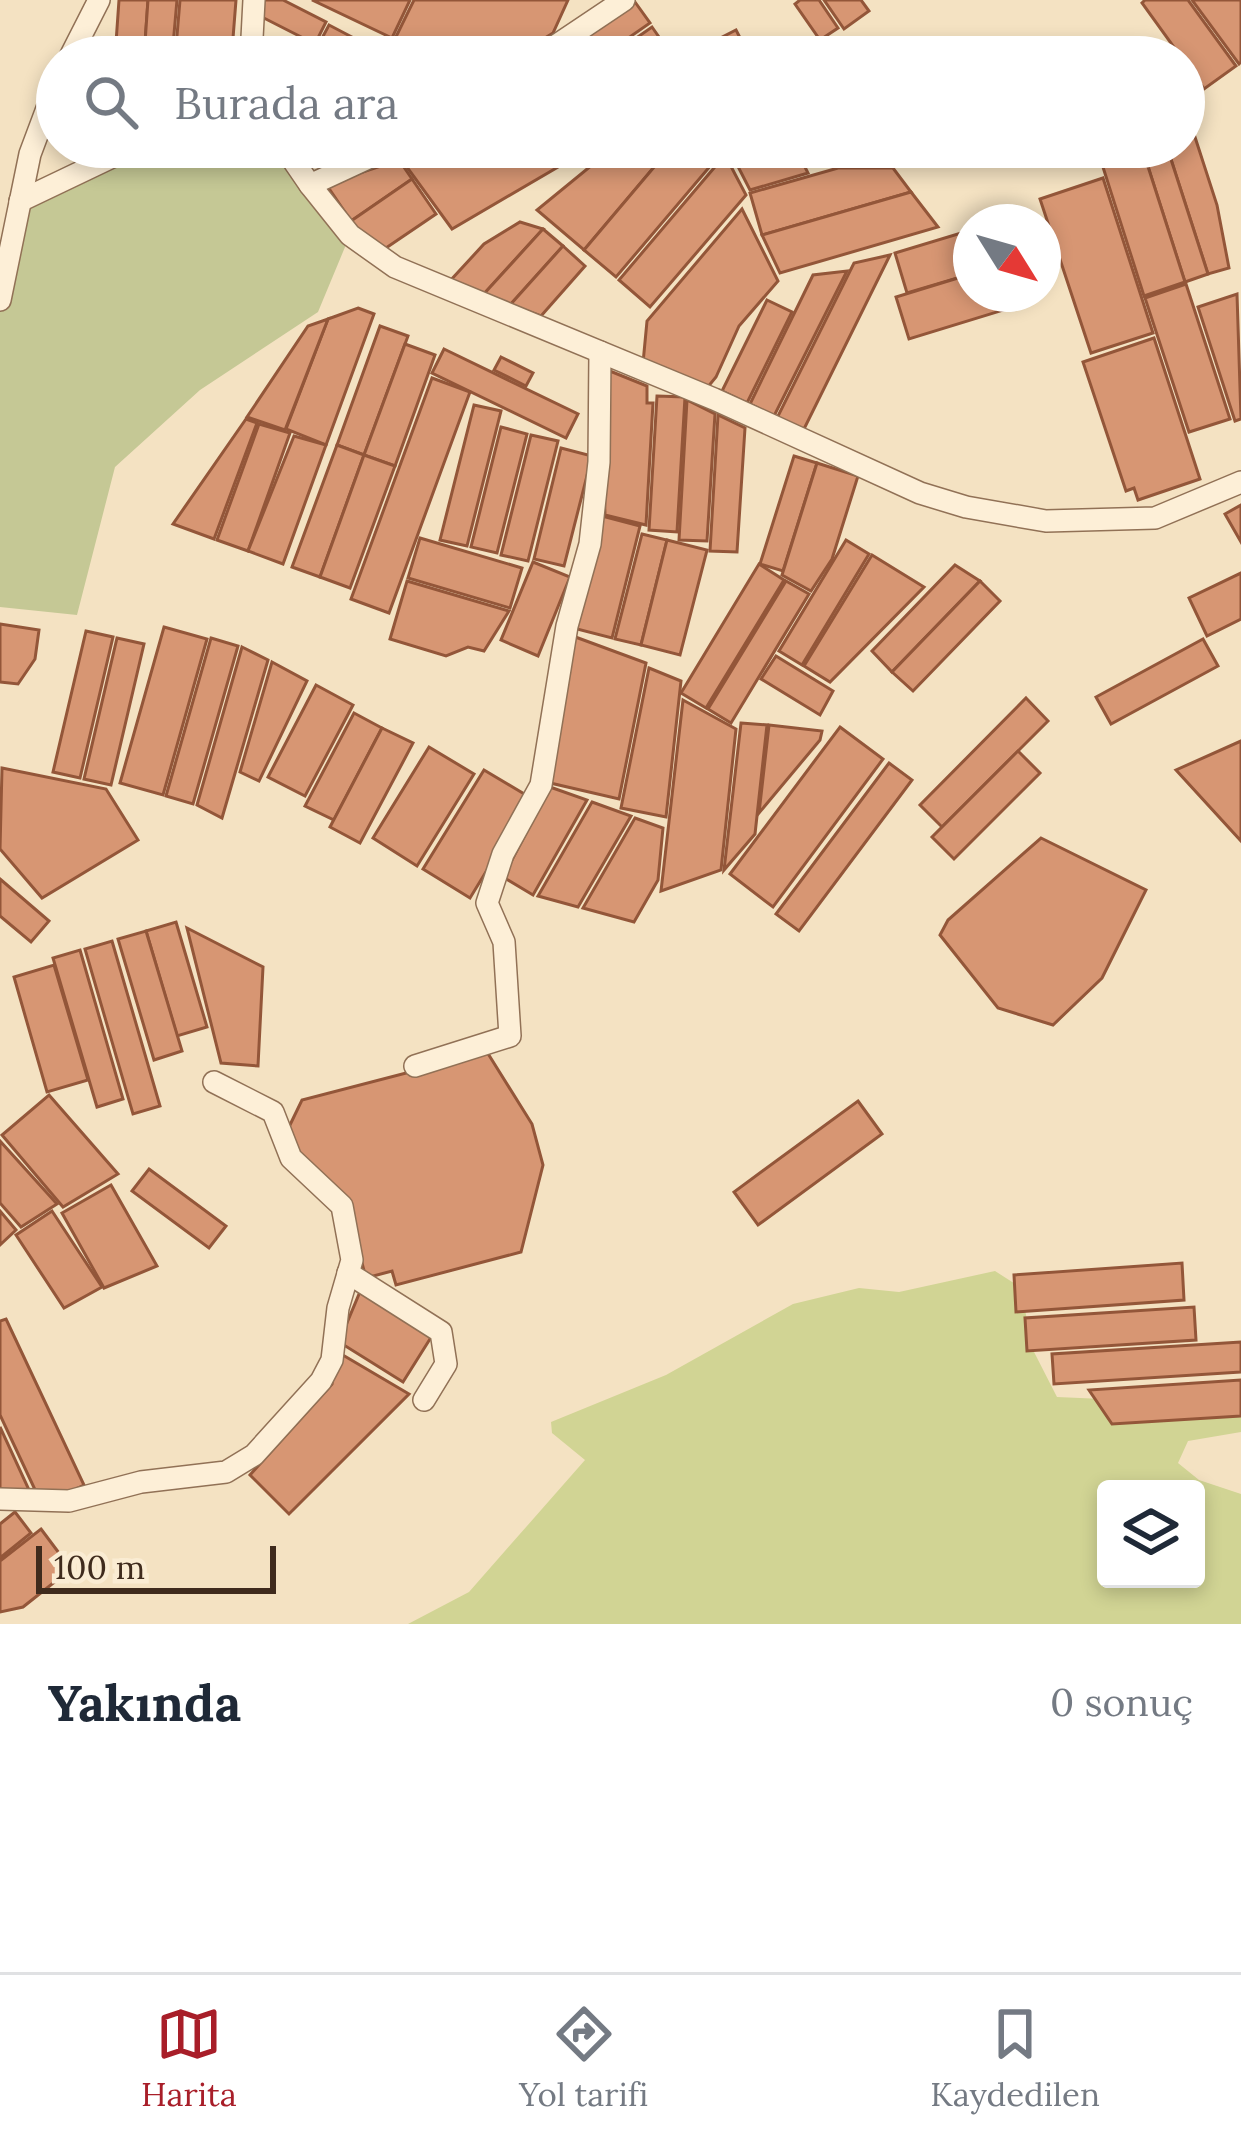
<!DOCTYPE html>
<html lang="tr">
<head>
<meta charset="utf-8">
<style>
  :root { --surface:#fff; --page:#f2f2f3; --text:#1f2937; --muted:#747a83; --line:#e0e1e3; --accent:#a81e29 }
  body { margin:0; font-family:Lora,serif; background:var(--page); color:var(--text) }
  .controls { position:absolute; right:36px; bottom:36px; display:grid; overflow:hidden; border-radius:12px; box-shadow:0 6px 18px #0003 }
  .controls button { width:108px; height:108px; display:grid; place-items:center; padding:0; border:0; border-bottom:3px solid var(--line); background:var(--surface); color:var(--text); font:60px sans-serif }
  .compass { position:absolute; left:953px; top:204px; width:108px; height:108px; border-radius:50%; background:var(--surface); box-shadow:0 6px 18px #0003; rotate:127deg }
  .scale { position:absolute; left:36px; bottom:30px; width:240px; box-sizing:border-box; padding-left:12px; border:6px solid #3f2b1d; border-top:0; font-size:33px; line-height:42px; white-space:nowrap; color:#3f2b1d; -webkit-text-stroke:9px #faecd3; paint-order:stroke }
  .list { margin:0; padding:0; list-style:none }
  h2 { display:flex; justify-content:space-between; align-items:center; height:156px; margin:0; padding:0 48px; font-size:51px }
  h2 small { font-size:39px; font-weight:400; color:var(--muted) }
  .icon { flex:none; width:66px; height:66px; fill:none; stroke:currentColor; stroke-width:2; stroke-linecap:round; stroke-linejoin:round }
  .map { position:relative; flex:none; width:1241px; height:1624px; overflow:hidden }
  .search { position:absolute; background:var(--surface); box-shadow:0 6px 18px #0003; left:36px; right:36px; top:36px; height:132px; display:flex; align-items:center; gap:30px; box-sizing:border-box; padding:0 42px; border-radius:66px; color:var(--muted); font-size:45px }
  .sheet { height:348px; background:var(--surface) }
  nav { display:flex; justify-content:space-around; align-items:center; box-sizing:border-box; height:168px; border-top:3px solid var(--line); background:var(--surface); font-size:33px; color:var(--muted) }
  nav a { display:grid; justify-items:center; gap:6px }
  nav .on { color:var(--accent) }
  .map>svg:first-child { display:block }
  .green { fill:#d1d494; fill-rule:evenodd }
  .cemetery { fill:#c5c895 }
  .building { fill:#d79673; stroke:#935639; stroke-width:3 }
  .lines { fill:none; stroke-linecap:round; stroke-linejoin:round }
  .minor-casing { stroke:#917156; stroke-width:24 }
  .minor { stroke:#fdefd7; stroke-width:21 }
</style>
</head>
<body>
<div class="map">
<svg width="1241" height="1624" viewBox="0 0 1241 1624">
  <rect width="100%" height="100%" fill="#f4e2c2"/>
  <!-- green -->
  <path class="green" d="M995 1271 1020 1287 1034 1352 1057 1397 1241 1405V1432L1188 1441 1178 1463 1199 1480 1241 1494V1624H408L469 1592 585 1460 552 1433 551 1422 666 1375 793 1304 859 1288 899 1292ZM1106 1489H1196V1579H1106Z"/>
  <!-- cemetery -->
  <polygon class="cemetery" points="133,147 284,147 350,235 318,312 200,390 115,467 77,615 0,607 0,300 20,202"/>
  <!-- building -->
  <g class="building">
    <polygon points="119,0 148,0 144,57 115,57"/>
    <polygon points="148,0 177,0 172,57 144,57"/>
    <polygon points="180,0 236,0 232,51 176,47"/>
    <polygon points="258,0 283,0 326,22 315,44 256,14"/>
    <polygon points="312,0 410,0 392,38"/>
    <polygon points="414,0 568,0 553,33 514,57 399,57 389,51"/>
    <polygon points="800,0 819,0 838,28 820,40 795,4"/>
    <polygon points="824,0 861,0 869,11 844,29"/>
    <polygon points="1145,0 1188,0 1236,66 1204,89 1142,3"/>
    <polygon points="1192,0 1241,0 1241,62 1239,64"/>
    <polygon points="635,2 650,23 601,57 556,57"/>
    <polygon points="329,25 390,57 312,57"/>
    <polygon points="652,27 673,57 609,57"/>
    <polygon points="736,30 750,57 683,57"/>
    <polygon points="1194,134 1217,205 1229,268 1208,274 1167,147 1184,147 1184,137"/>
    <polygon points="421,147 544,147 558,167 452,229 401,159"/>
    <polygon points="614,147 671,147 584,250 537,210"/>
    <polygon points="671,147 723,151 616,277 584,250"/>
    <polygon points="728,147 795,147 808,173 750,190"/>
    <polygon points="1167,147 1208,274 1185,282 1143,151"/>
    <polygon points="1143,151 1185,282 1144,296 1102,164"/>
    <polygon points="725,155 746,195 650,307 619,280"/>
    <polygon points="399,160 412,179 351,221 326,184"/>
    <polygon points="838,168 893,168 911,192 762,235 750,193"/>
    <polygon points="1103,178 1153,333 1091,353 1040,199"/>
    <polygon points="412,179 436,214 383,250 363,238 351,221"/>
    <polygon points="911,192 938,227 780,273 762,235"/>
    <polygon points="742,209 778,281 739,326 716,377 707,388 643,363 647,321"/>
    <polygon points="520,222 543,229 482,296 449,282 484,244"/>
    <polygon points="543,229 563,246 510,305 482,296"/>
    <polygon points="971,230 971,274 907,293 895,253"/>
    <polygon points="563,246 585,266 541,316 510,305"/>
    <polygon points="890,255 803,431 777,418 854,263"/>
    <polygon points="847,271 774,416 750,404 813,275"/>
    <polygon points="971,274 971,294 1034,294 1036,300 909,339 896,297"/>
    <polygon points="1186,284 1230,419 1189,432 1145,298"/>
    <polygon points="1237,294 1241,419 1235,421 1198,307"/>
    <polygon points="767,300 792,312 747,403 722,391"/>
    <polygon points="358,308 374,314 326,445 286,429 328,319"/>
    <polygon points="328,319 285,430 247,417 308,326"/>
    <polygon points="380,326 408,336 364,455 337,445"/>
    <polygon points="1154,338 1200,479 1138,500 1134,488 1126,491 1083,362"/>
    <polygon points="405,344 435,355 395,466 364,455"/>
    <polygon points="444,349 578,414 566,438 432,373"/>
    <polygon points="501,357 533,373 526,386 494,370"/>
    <polygon points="600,367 647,386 647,403 653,403 646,525 605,515"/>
    <polygon points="432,378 470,392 389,613 351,599"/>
    <polygon points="657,396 685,397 677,532 649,530"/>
    <polygon points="687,400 715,414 707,541 679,540"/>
    <polygon points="474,405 501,411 467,546 440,540"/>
    <polygon points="718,415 745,428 737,552 710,551"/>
    <polygon points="246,419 257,423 214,539 173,524"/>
    <polygon points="259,424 290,433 248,551 217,540"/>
    <polygon points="501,427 527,434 497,553 471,547"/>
    <polygon points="531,435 558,441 528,561 501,555"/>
    <polygon points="294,436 326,445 283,564 248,551"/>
    <polygon points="337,445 364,455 320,577 292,567"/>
    <polygon points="561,448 592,456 564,566 534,559"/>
    <polygon points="364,455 395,466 350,588 320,577"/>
    <polygon points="794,456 817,463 783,571 760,564"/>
    <polygon points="817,463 858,476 832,559 811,591 782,575"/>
    <polygon points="1241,505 1241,542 1225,514"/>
    <polygon points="602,516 640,526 612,638 573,628"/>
    <polygon points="642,534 667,540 641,645 615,639"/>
    <polygon points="420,538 522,568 510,608 408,578"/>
    <polygon points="667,540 707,550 680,655 641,645"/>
    <polygon points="846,540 869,554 802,665 779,651"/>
    <polygon points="872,555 924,587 830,682 804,666"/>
    <polygon points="533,562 570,577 538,656 501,640"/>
    <polygon points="759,564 784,580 706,708 681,693"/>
    <polygon points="955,565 980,581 892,672 872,651"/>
    <polygon points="1241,573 1241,619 1207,636 1189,598"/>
    <polygon points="407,581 509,611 484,651 468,647 446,656 390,639"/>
    <polygon points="786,581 809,594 731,723 708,709"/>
    <polygon points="980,581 1000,601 913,691 892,672"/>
    <polygon points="0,624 39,630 35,659 18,684 0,682"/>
    <polygon points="164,627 207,639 163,795 120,783"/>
    <polygon points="86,631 113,637 80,778 53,772"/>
    <polygon points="570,635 646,663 619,799 546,782"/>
    <polygon points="117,638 144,644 111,785 84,779"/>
    <polygon points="211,638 238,646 193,804 166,796"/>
    <polygon points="1203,639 1218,666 1111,724 1096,697"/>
    <polygon points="242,647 268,660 222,818 197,805"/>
    <polygon points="776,656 833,691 820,715 761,679"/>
    <polygon points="272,662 307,681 259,781 240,772"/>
    <polygon points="649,668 681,681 666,817 621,808"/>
    <polygon points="316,685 353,705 305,796 268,777"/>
    <polygon points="1026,698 1048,721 942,827 920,805"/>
    <polygon points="683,700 736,729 721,870 661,891"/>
    <polygon points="354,713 382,728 334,820 305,806"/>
    <polygon points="741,723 767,725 755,834 724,870"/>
    <polygon points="769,725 822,731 820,740 759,813"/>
    <polygon points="840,727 883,759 773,907 730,874"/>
    <polygon points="382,728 413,743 360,843 330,827"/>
    <polygon points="1241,741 1241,841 1176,770"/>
    <polygon points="429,747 474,774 417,866 373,838"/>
    <polygon points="1018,751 1040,773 954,859 932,837"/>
    <polygon points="889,763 912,780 799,931 776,914"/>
    <polygon points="2,768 106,789 138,840 42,898 0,849"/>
    <polygon points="484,770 531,798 470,898 423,869"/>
    <polygon points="550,787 587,800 533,895 503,877"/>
    <polygon points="592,802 631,816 578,907 538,896"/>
    <polygon points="635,818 663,828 658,880 634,922 583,908"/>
    <polygon points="1041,838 1146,890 1102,978 1053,1025 998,1008 940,935 948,920"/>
    <polygon points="0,879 49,921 31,942 0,916"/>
    <polygon points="176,922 207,1027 177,1036 146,931"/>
    <polygon points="187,928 263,967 258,1066 221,1063"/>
    <polygon points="146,931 182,1051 154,1060 118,939"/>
    <polygon points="112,941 160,1106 133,1114 85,949"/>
    <polygon points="80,950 123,1099 97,1107 53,958"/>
    <polygon points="54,965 88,1080 47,1092 14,977"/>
    <polygon points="487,1052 532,1124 543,1165 521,1252 396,1285 392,1271 366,1278 346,1203 294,1151 288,1129 302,1100"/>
    <polygon points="49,1095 118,1174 63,1207 2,1135"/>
    <polygon points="858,1101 882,1134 758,1225 734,1192"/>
    <polygon points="0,1141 57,1204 21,1227 0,1203"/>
    <polygon points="149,1169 226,1226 209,1248 132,1191"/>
    <polygon points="111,1185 157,1266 104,1288 62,1213"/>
    <polygon points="0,1211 16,1230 0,1245"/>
    <polygon points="52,1211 102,1287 64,1308 16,1235"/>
    <polygon points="1182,1263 1184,1300 1016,1312 1014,1275"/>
    <polygon points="362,1287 435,1331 403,1382 339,1342"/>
    <polygon points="1194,1307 1196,1340 1027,1351 1025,1318"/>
    <polygon points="6,1319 84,1485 61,1496 37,1494 0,1415 0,1321"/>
    <polygon points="1241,1342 1241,1372 1054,1384 1052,1354"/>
    <polygon points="336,1351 409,1394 289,1514 250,1475 332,1384"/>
    <polygon points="1241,1380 1241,1416 1112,1424 1089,1390"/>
    <polygon points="0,1427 30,1492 0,1490"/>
    <polygon points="15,1512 31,1533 0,1558 0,1524"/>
    <polygon points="41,1529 71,1569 23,1607 0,1612 0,1561"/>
  </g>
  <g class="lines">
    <!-- minor casing -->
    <g class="minor-casing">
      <g id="minor">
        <polyline points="70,57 99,0"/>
        <polyline points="251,57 254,0"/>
        <polyline points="539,57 624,0"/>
        <polyline points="284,147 310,185 392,147"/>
        <polyline points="310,185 350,235 395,267 714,399 920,493 966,507 1046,521 1155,518 1241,482"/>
        <polyline points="20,201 133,147"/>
        <polyline points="0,300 30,154 57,82"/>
        <polyline points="415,1066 510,1036 504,942 487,903 503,854 541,785 567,626 590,544 599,462 600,352"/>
        <polyline points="348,1273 441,1332 446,1364 424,1400"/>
        <polyline points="0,1499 69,1501 141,1482 226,1472 254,1455 321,1381 332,1360 338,1308 352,1260 342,1206 291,1158 273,1112 214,1082"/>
      </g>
    </g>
    <!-- minor -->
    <use href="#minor" class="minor"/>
  </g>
</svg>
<div class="controls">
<button><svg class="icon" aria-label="layers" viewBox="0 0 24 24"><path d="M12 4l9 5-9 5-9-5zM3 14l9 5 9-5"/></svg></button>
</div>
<svg class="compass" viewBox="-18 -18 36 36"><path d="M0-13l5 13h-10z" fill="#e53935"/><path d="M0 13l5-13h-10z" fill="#747a83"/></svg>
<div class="scale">100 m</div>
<div class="search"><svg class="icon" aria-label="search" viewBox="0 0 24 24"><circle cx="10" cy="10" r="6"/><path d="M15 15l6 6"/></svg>Burada ara</div>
</div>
<section class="sheet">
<h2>Yakında<small>0 sonuç</small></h2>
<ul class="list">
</ul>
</section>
<nav>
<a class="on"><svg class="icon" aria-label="map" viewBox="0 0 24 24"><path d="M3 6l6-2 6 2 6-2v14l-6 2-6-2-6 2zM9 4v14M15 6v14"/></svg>Harita</a>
<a><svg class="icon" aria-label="directions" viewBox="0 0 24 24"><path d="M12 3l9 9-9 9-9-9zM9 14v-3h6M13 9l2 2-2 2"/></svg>Yol tarifi</a>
<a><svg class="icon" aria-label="saved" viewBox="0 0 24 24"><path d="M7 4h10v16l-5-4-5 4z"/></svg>Kaydedilen</a>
</nav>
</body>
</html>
